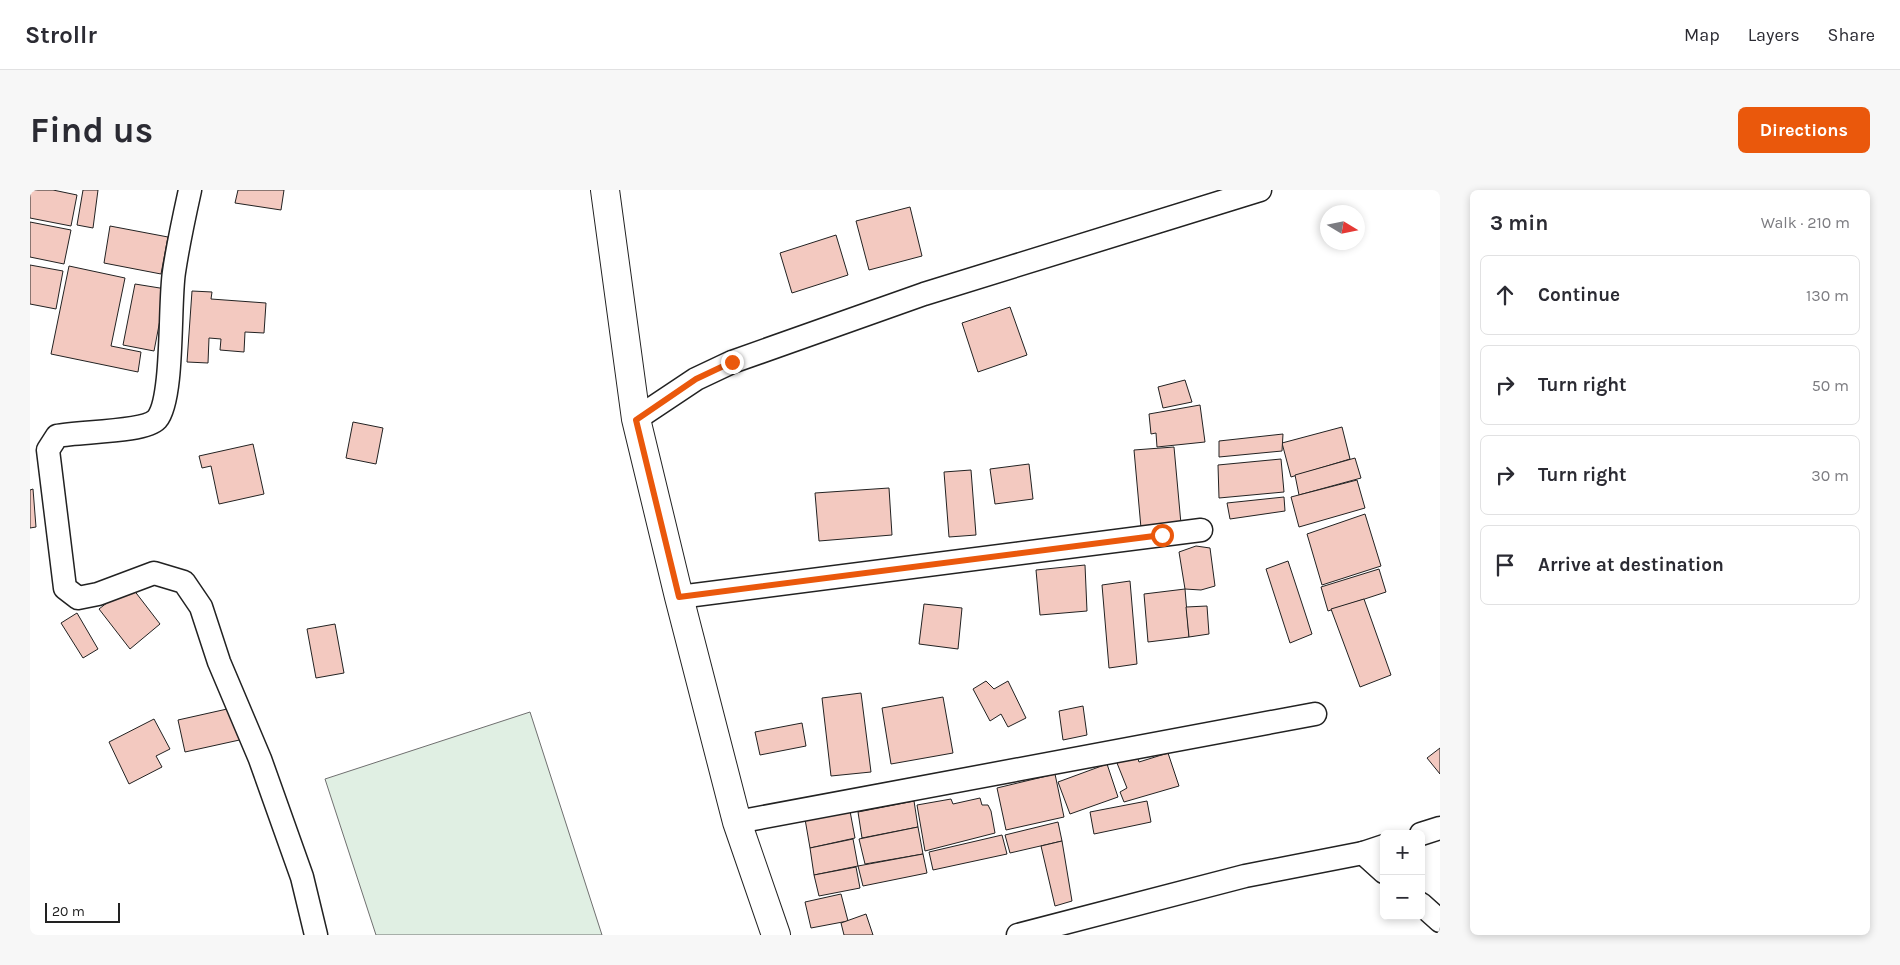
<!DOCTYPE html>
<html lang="en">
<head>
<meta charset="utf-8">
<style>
  :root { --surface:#fff; --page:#f7f7f7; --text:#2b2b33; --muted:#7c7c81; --line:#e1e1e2; --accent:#ea580c }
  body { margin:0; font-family:Karla,sans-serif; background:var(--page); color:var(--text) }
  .controls { position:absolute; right:15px; bottom:15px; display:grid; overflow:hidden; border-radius:8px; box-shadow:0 2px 8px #0003 }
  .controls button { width:45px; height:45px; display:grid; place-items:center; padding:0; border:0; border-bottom:1px solid var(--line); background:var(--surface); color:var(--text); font:25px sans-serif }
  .compass { position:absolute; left:1290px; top:15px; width:45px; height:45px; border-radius:50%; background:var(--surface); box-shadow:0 2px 8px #0003; rotate:100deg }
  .scale { position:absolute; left:15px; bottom:12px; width:75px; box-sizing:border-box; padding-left:5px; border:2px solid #222; border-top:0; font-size:14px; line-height:18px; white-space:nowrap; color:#222; -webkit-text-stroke:4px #fff; paint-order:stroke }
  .stop { position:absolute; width:15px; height:15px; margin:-11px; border:4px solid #ea580c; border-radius:50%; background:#fff }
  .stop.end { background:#ea580c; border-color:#fff; box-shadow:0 1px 5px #0008 }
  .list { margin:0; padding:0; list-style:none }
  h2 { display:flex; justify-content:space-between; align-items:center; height:65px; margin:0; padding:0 20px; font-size:21px }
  h2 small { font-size:16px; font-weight:400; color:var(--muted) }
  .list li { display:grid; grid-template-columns:32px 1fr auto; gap:15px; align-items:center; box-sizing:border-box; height:80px; margin:0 10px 10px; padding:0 10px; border:1px solid var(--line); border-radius:8px }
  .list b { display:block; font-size:19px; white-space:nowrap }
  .list em { font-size:16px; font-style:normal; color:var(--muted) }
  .icon { flex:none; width:28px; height:28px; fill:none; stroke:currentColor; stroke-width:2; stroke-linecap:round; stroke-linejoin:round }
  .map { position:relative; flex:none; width:1410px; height:745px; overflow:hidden; border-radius:8px }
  header { display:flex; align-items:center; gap:30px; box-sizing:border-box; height:70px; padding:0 25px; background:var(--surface); border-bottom:1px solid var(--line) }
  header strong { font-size:24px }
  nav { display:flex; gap:28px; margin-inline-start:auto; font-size:18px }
  .intro { display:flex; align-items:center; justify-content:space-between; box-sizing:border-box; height:120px; padding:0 30px }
  h1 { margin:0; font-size:35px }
  .button { padding:12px 22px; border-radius:8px; background:var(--accent); color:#fff; font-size:18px; font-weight:700 }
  main { display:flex; gap:30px; padding:0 30px }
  aside { flex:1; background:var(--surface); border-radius:8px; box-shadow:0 2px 8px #0003 }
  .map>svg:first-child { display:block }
  .green { fill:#e0efe3; stroke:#6f6f6f }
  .building { fill:#f3c9c0; stroke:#222 }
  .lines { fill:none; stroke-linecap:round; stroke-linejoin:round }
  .minor-casing { stroke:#222; stroke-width:25 }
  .secondary-casing { stroke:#222; stroke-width:30 }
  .minor { stroke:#fff; stroke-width:22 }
  .secondary { stroke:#fff; stroke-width:28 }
  .route { stroke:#ea580c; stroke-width:6 }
</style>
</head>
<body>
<header>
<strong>Strollr</strong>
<nav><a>Map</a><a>Layers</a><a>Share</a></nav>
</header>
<div class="intro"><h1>Find us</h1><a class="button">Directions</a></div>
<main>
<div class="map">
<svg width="1410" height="745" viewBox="0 0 1410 745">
  <rect width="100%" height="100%" fill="#fff"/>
  <!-- green -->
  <polygon class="green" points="500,522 572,745 346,745 295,589"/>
  <!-- building -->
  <g class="building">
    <polygon points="0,0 23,0 47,5 41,36 0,28"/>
    <polygon points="53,0 68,0 63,38 47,35"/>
    <polygon points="208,0 254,0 251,20 205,13"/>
    <polygon points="880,17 892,66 839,80 826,31"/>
    <polygon points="0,32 41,40 34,74 0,67"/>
    <polygon points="80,36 138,47 131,84 74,73"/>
    <polygon points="806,45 818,85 762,103 750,63"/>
    <polygon points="0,75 33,81 26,119 0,114"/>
    <polygon points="39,76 95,88 81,156 111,162 108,182 21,164"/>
    <polygon points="105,94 136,99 124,161 93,155"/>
    <polygon points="162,101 182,102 181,109 236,113 234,143 215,142 214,162 190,160 191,149 179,148 178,173 157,172"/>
    <polygon points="980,117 997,165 948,182 932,133"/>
    <polygon points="1155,190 1162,212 1133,218 1128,197"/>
    <polygon points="1170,215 1175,252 1127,257 1126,243 1121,244 1119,224"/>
    <polygon points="323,232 353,238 346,274 316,268"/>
    <polygon points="1312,237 1320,269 1261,287 1252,253"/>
    <polygon points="1253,244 1252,261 1189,267 1189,251"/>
    <polygon points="223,254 234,304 189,314 181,276 172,278 169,266"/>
    <polygon points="1144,257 1151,334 1111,338 1104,260"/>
    <polygon points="1325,268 1331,288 1269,305 1265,285"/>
    <polygon points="1251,269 1254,302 1189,308 1188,275"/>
    <polygon points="999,274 1003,309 965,314 960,279"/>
    <polygon points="941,280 946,345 919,347 914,282"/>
    <polygon points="1327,290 1335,318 1269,337 1261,307"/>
    <polygon points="859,298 862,345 789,351 785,303"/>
    <polygon points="3,299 6,337 0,338 0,300"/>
    <polygon points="1254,307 1255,321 1200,329 1197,313"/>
    <polygon points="1335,324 1351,376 1292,395 1277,344"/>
    <polygon points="1166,356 1180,358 1185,396 1171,400 1155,399 1149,362"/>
    <polygon points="1258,371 1282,444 1260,453 1236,379"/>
    <polygon points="1055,375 1057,421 1010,425 1006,380"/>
    <polygon points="1349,379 1356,402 1298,421 1291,397"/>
    <polygon points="1100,391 1107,474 1079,478 1072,395"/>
    <polygon points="100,395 130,434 100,459 69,419"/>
    <polygon points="1155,399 1159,447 1118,452 1114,404"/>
    <polygon points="1334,409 1361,485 1330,497 1301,419"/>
    <polygon points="894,414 932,418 928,459 889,454"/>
    <polygon points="1177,416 1179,444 1159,447 1156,417"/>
    <polygon points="47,423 68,459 53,468 31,433"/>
    <polygon points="305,434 314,483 286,488 277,439"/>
    <polygon points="956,491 964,499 978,491 996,528 978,537 971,524 960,531 943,499"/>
    <polygon points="831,503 841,582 801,586 792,508"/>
    <polygon points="913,507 923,563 861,574 852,518"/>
    <polygon points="1053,516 1057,545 1033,550 1029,521"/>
    <polygon points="206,517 214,549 155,562 148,530"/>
    <polygon points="124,529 140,559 126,566 132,577 99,594 79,552"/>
    <polygon points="772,533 776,556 730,565 725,542"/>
    <polygon points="1410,558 1410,584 1397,568"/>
    <polygon points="1138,563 1149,596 1094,612 1090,602 1097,598 1087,573 1107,566 1109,572"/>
    <polygon points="1077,574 1088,607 1040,624 1028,592"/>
    <polygon points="1025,584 1034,627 976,640 967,598"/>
    <polygon points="950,608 952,615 958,615 961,621 965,643 895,661 887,615 921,609 923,614"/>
    <polygon points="884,611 888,637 832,648 828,622"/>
    <polygon points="1117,611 1121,632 1064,644 1060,622"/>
    <polygon points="820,621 825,648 780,658 775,629"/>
    <polygon points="1028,632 1032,651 980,663 975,645"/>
    <polygon points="888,637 893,664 835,674 829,649"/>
    <polygon points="972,645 977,664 903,680 899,662"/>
    <polygon points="823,649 828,676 784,685 780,658"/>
    <polygon points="1032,651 1042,711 1025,716 1011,656"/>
    <polygon points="893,664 897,683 833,696 828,676"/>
    <polygon points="826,677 830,698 789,706 784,685"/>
    <polygon points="811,704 818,731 781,738 775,712"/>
    <polygon points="836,724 843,745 814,745 811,733"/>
  </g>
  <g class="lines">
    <!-- minor casing -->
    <g class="minor-casing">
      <g id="minor">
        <path d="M160 0C154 27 148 55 144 82 139 113 144 209 127 229 114 243 48 241 27 246L18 260 35 398 48 408 68 404 124 383 154 392 171 417 189 472 230 569 272 687 286 745"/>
        <polyline points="606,229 666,189 702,172 894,104 1230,0"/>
        <polyline points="649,407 1171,340"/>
        <polyline points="707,632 1285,524"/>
        <polyline points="1391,644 1410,638"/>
        <polyline points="1333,663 1354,682"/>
        <polyline points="1391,714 1410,731"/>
        <polyline points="988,745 1215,686 1333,663 1354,656"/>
      </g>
    </g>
    <!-- secondary casing -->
    <g class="secondary-casing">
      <polyline id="secondary" points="575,0 606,229 649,407 707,632 746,745"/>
    </g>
    <!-- minor -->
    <use href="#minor" class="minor"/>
    <!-- secondary -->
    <use href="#secondary" class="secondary"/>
  </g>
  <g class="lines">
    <!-- route -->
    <polyline class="route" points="702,172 666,189 606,230 649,407 1132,345"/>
  </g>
</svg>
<div class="controls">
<button>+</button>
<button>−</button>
</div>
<svg class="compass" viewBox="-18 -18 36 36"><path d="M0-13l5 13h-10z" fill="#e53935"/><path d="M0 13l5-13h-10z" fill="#7c7c81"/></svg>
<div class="scale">20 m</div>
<div class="stop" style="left:1132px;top:345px"></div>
<div class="stop end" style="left:702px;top:172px"></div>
</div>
<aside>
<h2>3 min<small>Walk · 210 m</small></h2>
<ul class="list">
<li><svg class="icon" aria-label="ahead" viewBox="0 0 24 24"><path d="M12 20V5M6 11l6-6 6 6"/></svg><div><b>Continue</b></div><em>130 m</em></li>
<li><svg class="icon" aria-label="right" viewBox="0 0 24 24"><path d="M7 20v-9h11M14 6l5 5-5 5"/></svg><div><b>Turn right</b></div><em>50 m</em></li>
<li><svg class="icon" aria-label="right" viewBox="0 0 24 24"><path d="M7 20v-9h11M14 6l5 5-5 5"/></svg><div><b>Turn right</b></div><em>30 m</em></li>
<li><svg class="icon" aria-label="arrive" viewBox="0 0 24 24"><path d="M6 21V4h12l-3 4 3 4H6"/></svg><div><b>Arrive at destination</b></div></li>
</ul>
</aside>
</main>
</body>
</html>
